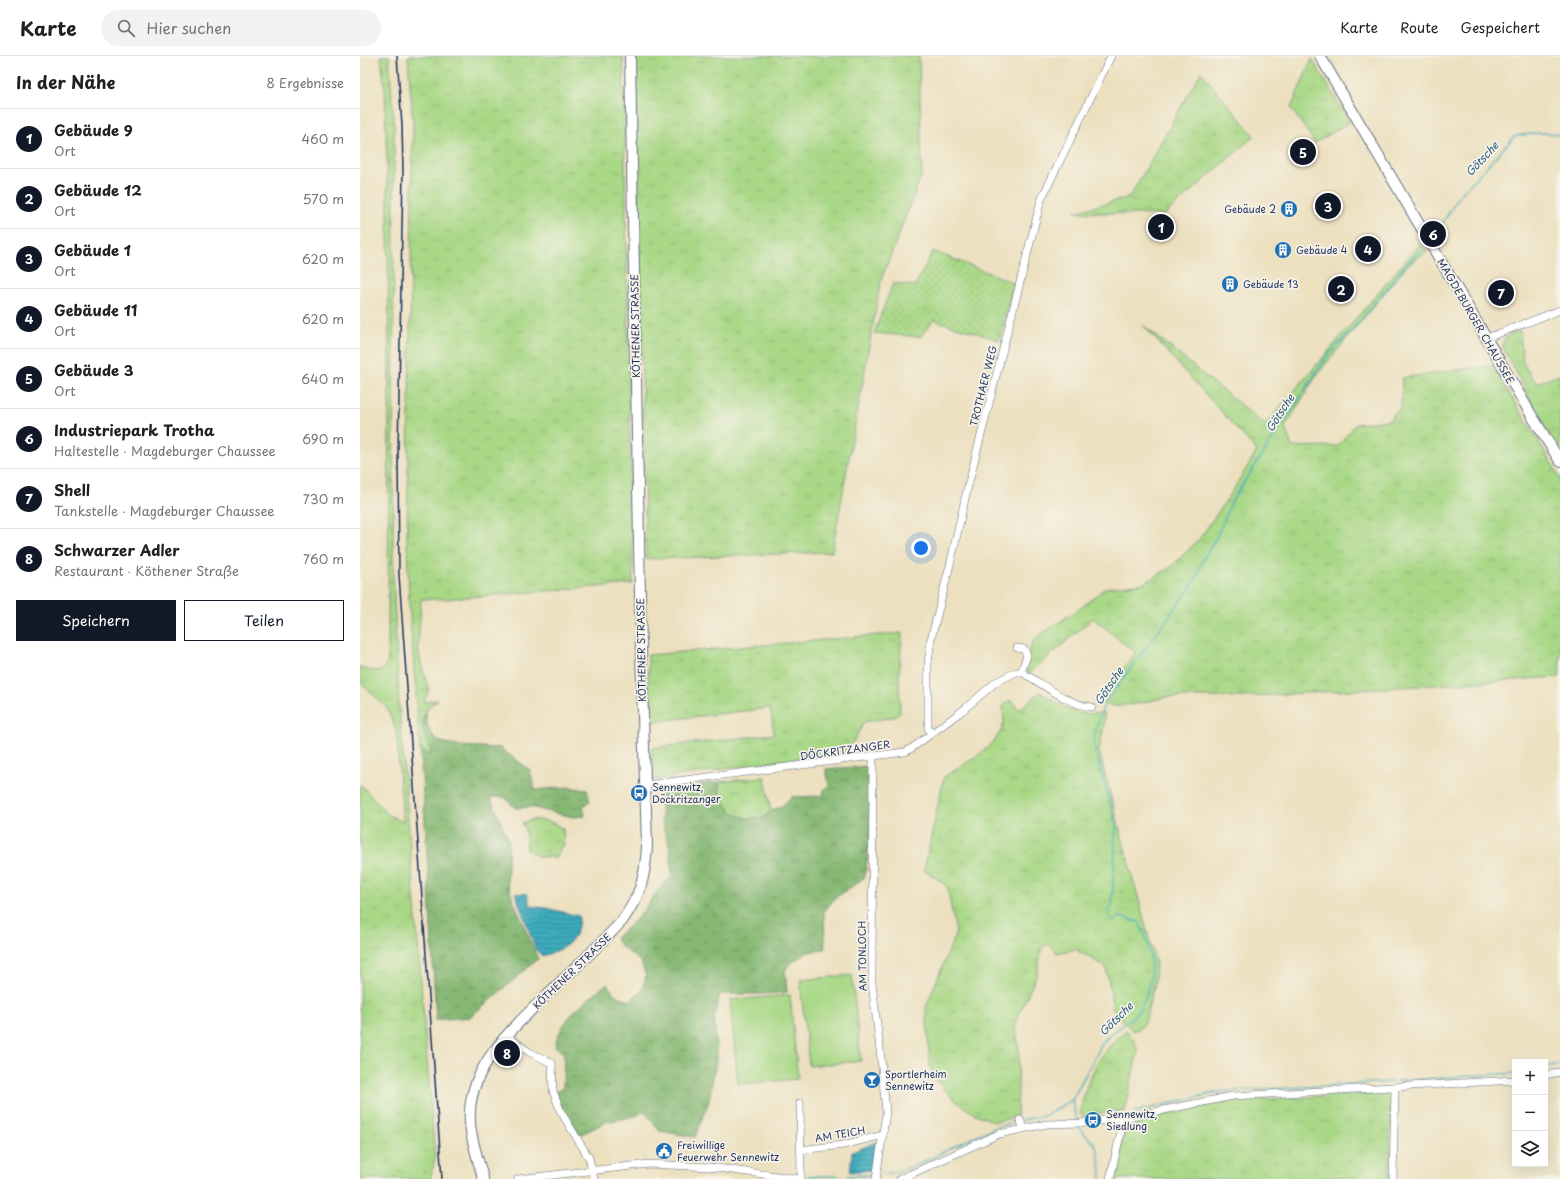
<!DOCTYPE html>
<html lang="de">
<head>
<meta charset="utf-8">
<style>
  :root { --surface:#fff; --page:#f2f2f2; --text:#202124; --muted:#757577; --line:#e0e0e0; --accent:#111827 }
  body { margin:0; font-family:"Playpen Sans",sans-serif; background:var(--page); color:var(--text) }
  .controls { position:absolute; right:12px; bottom:12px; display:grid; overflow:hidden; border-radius:0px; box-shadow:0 4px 16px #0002 }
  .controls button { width:36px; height:36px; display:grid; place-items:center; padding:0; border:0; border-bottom:1px solid var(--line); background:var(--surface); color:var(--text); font:20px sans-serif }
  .you { position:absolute; left:561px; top:492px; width:14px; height:14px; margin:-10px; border:3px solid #fff; border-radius:50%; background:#1a73e8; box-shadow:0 0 0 6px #1a73e833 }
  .badge { display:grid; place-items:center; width:26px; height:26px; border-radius:50%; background:var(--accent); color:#fff; font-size:13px; font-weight:700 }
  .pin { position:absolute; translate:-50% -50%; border:2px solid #fff; box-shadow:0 1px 4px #0006 }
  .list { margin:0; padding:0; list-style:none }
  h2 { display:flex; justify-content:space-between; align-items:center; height:52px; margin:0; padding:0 16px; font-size:17px }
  h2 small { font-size:13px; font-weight:400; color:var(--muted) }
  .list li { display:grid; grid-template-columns:26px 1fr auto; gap:12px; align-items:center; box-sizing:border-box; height:60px; padding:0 16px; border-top:1px solid var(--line) }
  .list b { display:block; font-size:15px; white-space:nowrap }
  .list p { margin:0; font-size:13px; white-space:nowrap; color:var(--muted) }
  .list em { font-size:13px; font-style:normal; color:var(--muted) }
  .actions { display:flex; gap:8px; padding:12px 16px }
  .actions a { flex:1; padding:9px 0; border:1px solid var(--accent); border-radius:0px; text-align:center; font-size:14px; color:var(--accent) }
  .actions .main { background:var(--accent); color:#fff }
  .icon { flex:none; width:22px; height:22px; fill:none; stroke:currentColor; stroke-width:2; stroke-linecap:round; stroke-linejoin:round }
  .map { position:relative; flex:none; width:1200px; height:1123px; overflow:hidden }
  header { display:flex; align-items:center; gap:24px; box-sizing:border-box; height:56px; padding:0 20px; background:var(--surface); border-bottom:1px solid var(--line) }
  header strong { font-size:19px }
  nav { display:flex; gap:22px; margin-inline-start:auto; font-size:14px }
  .search { width:280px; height:36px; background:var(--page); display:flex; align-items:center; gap:10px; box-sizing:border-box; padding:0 14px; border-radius:22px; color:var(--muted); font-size:15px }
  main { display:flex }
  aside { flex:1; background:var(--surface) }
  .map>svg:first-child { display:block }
  .grass { fill:url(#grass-tufts); stroke:#628472 }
  .forest { fill:url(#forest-crowns); stroke:#507468 }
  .park { fill:url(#park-dots); stroke:#628472 }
  .pitch { fill:#a9d886; stroke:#628472 }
  .water { fill:url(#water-rules); stroke:#2c6e8d }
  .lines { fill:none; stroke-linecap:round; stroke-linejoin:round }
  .stream { stroke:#3eacbc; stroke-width:1.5 }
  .street-casing { stroke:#646d80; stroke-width:8 }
  .secondary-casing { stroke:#646d80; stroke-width:12 }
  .street { stroke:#fff; stroke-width:7 }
  .secondary { stroke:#fff; stroke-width:10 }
  .rail { stroke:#1b2f5e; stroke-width:1.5 }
  .labels { text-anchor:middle; stroke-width:3.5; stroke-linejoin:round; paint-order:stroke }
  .poi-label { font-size:10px; fill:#1b2f5e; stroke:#f7f3e8; text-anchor:start }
  .street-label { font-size:10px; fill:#1b2f5e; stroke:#f7f3e8 }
  .water-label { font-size:11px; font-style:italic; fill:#275b7f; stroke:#f7f3e8 }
</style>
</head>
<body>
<header>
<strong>Karte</strong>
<div class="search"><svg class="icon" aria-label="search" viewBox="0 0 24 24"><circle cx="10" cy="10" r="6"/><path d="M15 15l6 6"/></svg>Hier suchen</div>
<nav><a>Karte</a><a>Route</a><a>Gespeichert</a></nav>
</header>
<main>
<aside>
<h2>In der Nähe<small>8 Ergebnisse</small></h2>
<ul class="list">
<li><span class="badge">1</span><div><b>Gebäude 9</b><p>Ort</p></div><em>460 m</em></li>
<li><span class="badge">2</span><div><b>Gebäude 12</b><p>Ort</p></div><em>570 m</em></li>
<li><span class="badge">3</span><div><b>Gebäude 1</b><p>Ort</p></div><em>620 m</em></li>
<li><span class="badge">4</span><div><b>Gebäude 11</b><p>Ort</p></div><em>620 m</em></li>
<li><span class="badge">5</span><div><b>Gebäude 3</b><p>Ort</p></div><em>640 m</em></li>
<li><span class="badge">6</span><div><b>Industriepark Trotha</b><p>Haltestelle · Magdeburger Chaussee</p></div><em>690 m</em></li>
<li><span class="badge">7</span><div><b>Shell</b><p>Tankstelle · Magdeburger Chaussee</p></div><em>730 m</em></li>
<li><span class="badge">8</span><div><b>Schwarzer Adler</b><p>Restaurant · Köthener Straße</p></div><em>760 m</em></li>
</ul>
<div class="actions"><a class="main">Speichern</a><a>Teilen</a></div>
</aside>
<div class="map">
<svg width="1200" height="1123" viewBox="0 0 1200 1123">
  <defs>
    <pattern id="grass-tufts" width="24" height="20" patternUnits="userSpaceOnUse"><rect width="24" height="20" fill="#a9d886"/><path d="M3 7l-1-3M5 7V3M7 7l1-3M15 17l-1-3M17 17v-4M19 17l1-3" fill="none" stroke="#91ba76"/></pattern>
    <pattern id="forest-crowns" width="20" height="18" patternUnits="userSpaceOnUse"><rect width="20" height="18" fill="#86b873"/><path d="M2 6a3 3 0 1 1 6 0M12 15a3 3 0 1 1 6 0" fill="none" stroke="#6d9662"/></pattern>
    <pattern id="park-dots" width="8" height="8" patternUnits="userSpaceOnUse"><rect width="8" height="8" fill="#a9d886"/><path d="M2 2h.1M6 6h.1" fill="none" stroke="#91ba76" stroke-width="1.8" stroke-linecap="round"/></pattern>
    <pattern id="water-rules" width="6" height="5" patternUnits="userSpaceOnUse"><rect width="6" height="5" fill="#3eacbc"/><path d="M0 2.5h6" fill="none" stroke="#338c9c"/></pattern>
  </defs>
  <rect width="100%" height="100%" fill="#f7f3e8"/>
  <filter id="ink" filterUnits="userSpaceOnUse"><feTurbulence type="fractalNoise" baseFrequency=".025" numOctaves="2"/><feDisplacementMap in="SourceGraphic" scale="8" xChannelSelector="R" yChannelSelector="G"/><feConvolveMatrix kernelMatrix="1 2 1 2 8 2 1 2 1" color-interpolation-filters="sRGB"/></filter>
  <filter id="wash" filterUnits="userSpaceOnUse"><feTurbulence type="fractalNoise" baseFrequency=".012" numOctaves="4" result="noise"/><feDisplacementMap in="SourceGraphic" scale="16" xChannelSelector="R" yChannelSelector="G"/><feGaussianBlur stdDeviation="0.9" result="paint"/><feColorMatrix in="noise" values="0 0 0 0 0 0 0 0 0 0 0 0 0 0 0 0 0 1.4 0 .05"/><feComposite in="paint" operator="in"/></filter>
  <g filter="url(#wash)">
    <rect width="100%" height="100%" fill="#ece0bf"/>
    <!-- grass -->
    <g class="grass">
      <polygon points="21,0 29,0 34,70 33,520 39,650 75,1103 70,1123 0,1123 0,860 1,854 0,849 0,728 28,759 43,766 36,674 27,652 0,626 0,610 7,614 22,615 28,605 29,311 28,151 25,36"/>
      <polygon points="48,0 263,0 273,528 85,543 61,543 58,592 62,612 69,633 64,646 78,644 69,650 62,665 72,696 67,699 60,692 49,547 47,481 53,70"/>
      <polygon points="275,0 559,0 562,118 521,224 472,496 286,503"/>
      <polygon points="952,3 990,66 955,87 931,52"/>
      <polygon points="841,16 894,80 804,159 714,156 770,141"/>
      <polygon points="1060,188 1067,196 1047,209 978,293 957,319 925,371 932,391 978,390 996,368 1029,364 1041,351 1042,322 1132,309 1200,421 1200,621 882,641 806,641 776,648 753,650 738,647 774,599 775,596 733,562 669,618 666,612 668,598 674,583 722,551 745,532 784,527 811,511 840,482 870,439 897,395 783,269 905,369"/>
      <path d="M1160 275 1163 307 1176 327 1200 319V399L1143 292C1141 281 1150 278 1160 275Z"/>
      <polygon points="542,577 539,620 540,657 534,661 504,666 494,685 485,695 292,724 292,692 414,678 410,652 289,666 288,599"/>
      <path d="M680 636C701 650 717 663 744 656 746 668 740 684 739 696L796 908 795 925 785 966 780 972 773 975 752 953 751 938 746 911 715 893 697 897 688 888 682 891 677 918 655 968 659 995 657 1060 636 1066 615 1058 597 1046 575 1023 570 1011 566 951 596 877 587 830 564 814 584 721C602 709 642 689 644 665 644 660 643 654 643 649L651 644 659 654Z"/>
      <polygon points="405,721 411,756 404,761 388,763 372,757 360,740 359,726"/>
      <polygon points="174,763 191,766 203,773 204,790 201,790 197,801 179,801 167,794 165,772 162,767"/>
      <path d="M766 975 774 984 778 995 764 1055 721 1060C721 1048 723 1040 727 1030 736 1005 746 992 766 975Z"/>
      <polygon points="1031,1037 1030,1123 994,1123 988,1121 953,1123 754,1123 766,1071 772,1066 870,1045"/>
    </g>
    <!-- forest -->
    <g class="forest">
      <path d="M66 657 67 668 71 677 78 685 97 690 140 692 170 714 175 734 207 731 227 734 230 745 223 751 225 760 213 761 170 751 155 752 145 741H130L149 785 147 827 154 846 178 903 110 961 76 964 67 797 60 692 67 699 71 696C66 683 58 671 66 657Z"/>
      <path d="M510 710V779L505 821 474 843 464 856 465 893 448 896 429 908 425 915 427 936 402 938H360L354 962 357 999 349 1045 335 1081 300 1075 284 1055 276 1060 246 1066 218 1080 204 1057 195 1036 203 1032 204 998 195 990C200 963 226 944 247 928L255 939 270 945 282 934 286 920 281 906 261 890 255 882C264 874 274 867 281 858 291 844 298 831 312 821L310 792 302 767 300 734 359 726 360 740 372 757 388 763 404 761 413 754 422 750 431 741 463 740 464 734 469 729 466 713Z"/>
    </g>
    <!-- park -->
    <polygon class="park" points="573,195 654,227 639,284 574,264 560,281 514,277 533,227 555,230"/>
    <!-- pitch -->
    <g class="pitch">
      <polygon points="492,919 501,1005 449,1010 440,924"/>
      <polygon points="430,939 438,1023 378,1028 370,944"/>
    </g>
    <!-- water -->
    <g class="water">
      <path d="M155 837 167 838 171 850 186 852 219 860C219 885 204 894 182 900L176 894Z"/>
      <polygon points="517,1086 513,1114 490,1116 492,1096"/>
    </g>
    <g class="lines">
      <!-- stream -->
      <g class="stream">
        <polyline points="1077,176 1100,139 1155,80 1180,77 1200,78"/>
        <polyline points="1185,1011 1200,1008"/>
        <polyline points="1037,1025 1155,1017"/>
        <polyline points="775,1056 859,1036 1032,1026"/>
        <polyline points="753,1060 761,1059"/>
        <polyline points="662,1064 684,1060 712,1044"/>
        <path d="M717 1065 712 1044C719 1031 726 1017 734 1004 737 998 740 990 744 985 754 973 770 967 779 954 797 929 793 892 779 866L760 861 755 864 751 863 748 853 752 850 756 768 735 695 734 679 744 648 828 535 837 521 843 504 857 480 873 443 946 332 968 299 998 268 1047 208 1061 194"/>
        <path d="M719 1070C721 1077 728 1081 733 1086 739 1092 741 1115 741 1123"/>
        <path d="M523 1118C539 1117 553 1110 567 1104 597 1090 626 1072 658 1065"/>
        <polyline points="447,1120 478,1120"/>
        <polyline points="488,1120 512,1119"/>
      </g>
    </g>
  </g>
  <g filter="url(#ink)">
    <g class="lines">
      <!-- street casing -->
      <g class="street-casing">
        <g id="street">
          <polyline points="1127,282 1200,254"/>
          <path d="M661 616C684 628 706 648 732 651"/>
          <polyline points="571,678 568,672 568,607 571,583 591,505 607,434 681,144 751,0"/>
          <polyline points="513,699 512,927 521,1002 526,1057 516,1123"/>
          <polyline points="285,729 545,696 552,692 602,655 636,626 656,616 661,616 667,600 664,593 657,592"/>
          <polyline points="146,979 169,996 192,1007 193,1035 201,1056 229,1102 234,1123"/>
          <polyline points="1185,1019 1200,1016"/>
          <polyline points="440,1047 441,1123"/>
          <polyline points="660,1064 664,1072"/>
          <polyline points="440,1094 483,1089 523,1079"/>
          <polyline points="158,1123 289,1108 350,1111 439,1123"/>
          <polyline points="540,1123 639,1078 687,1068 721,1067 764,1062 873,1040 1155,1024"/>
          <polyline points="750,1123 764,1062"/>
          <polyline points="1033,1123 1035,1031"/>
        </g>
      </g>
      <!-- secondary casing -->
      <g class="secondary-casing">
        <g id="secondary">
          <polyline points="960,0 1172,360 1200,405"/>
          <path d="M123 1123C118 1101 108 1077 110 1055 112 1006 158 967 191 935 215 912 240 889 262 865 281 838 285 822 287 790L281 594 270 0"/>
        </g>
      </g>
      <!-- street -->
      <use href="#street" class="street"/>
      <!-- secondary -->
      <use href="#secondary" class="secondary"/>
      <!-- rail -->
      <polyline class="rail" points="37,0 42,69 43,114 38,397 39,519 82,1123"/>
    </g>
  </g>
  <!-- icons -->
  <defs>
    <g id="building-disc" transform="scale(0.9)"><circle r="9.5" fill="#1f6fb2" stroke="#f7f3e8"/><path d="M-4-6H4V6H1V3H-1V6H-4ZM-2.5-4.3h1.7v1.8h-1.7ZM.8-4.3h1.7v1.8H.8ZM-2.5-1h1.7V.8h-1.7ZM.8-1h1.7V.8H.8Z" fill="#fff"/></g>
    <g id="bus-disc" transform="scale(0.9)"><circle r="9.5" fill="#1f6fb2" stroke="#f7f3e8"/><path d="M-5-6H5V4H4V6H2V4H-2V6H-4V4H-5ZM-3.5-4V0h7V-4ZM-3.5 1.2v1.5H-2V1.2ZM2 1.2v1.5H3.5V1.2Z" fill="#fff"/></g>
    <g id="bar-disc" transform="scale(0.9)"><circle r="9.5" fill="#1f6fb2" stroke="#f7f3e8"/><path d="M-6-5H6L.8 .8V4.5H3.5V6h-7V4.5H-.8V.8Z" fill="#fff"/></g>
    <g id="civic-disc" transform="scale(0.9)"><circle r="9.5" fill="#1f6fb2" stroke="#f7f3e8"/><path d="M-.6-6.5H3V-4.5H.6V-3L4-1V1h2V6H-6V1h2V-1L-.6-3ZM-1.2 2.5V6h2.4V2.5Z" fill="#fff"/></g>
  </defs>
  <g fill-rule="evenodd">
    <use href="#building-disc" x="929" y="153"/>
    <use href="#building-disc" x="923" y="194"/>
    <use href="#building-disc" x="870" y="228"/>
    <use href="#bus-disc" x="279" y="737"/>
    <use href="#bar-disc" x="512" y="1024"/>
    <use href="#bus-disc" x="733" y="1064"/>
    <use href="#civic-disc" x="304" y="1095"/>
  </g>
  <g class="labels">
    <!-- poi labels -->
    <g class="poi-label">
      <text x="916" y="157" text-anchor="end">Gebäude 2</text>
      <text x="936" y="198">Gebäude 4</text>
      <text x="883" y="232">Gebäude 13</text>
      <text x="292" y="735">Sennewitz,<tspan x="292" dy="12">Döckritzanger</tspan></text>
      <text x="525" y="1022">Sportlerheim<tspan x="525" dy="12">Sennewitz</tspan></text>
      <text x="746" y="1062">Sennewitz,<tspan x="746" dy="12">Siedlung</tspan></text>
      <text x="317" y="1093">Freiwillige<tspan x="317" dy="12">Feuerwehr Sennewitz</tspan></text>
    </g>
    <!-- street labels -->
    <g class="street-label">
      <text transform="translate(1116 265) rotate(60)" y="4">MAGDEBURGER CHAUSSEE</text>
      <text transform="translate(275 270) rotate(-91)" y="4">KÖTHENER STRASSE</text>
      <text transform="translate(623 330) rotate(-76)" y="4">TROTHAER WEG</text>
      <text transform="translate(281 594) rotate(-91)" y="4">KÖTHENER STRASSE</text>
      <text transform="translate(485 694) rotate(-8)" y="4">DÖCKRITZANGER</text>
      <text transform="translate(502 900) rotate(-91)" y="4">AM TONLOCH</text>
      <text transform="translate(212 915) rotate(-44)" y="4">KÖTHENER STRASSE</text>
      <text transform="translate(480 1078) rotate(-10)" y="4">AM TEICH</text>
    </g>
    <!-- water labels -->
    <g class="water-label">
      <text transform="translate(1122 103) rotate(-47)" y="4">Götsche</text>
      <text transform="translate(920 357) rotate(-57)" y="4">Götsche</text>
      <text transform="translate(749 630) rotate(-56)" y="4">Götsche</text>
      <text transform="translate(756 963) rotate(-44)" y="4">Götsche</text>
    </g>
  </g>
</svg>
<div class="controls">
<button>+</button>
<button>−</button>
<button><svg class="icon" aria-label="layers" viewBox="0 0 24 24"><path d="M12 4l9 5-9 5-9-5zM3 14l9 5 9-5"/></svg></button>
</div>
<div class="you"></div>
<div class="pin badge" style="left:801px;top:171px">1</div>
<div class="pin badge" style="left:981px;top:233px">2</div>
<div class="pin badge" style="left:968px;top:150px">3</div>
<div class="pin badge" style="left:1008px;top:193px">4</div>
<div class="pin badge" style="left:943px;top:96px">5</div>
<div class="pin badge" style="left:1073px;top:178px">6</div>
<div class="pin badge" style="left:1141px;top:237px">7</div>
<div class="pin badge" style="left:147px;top:997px">8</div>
</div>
</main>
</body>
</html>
